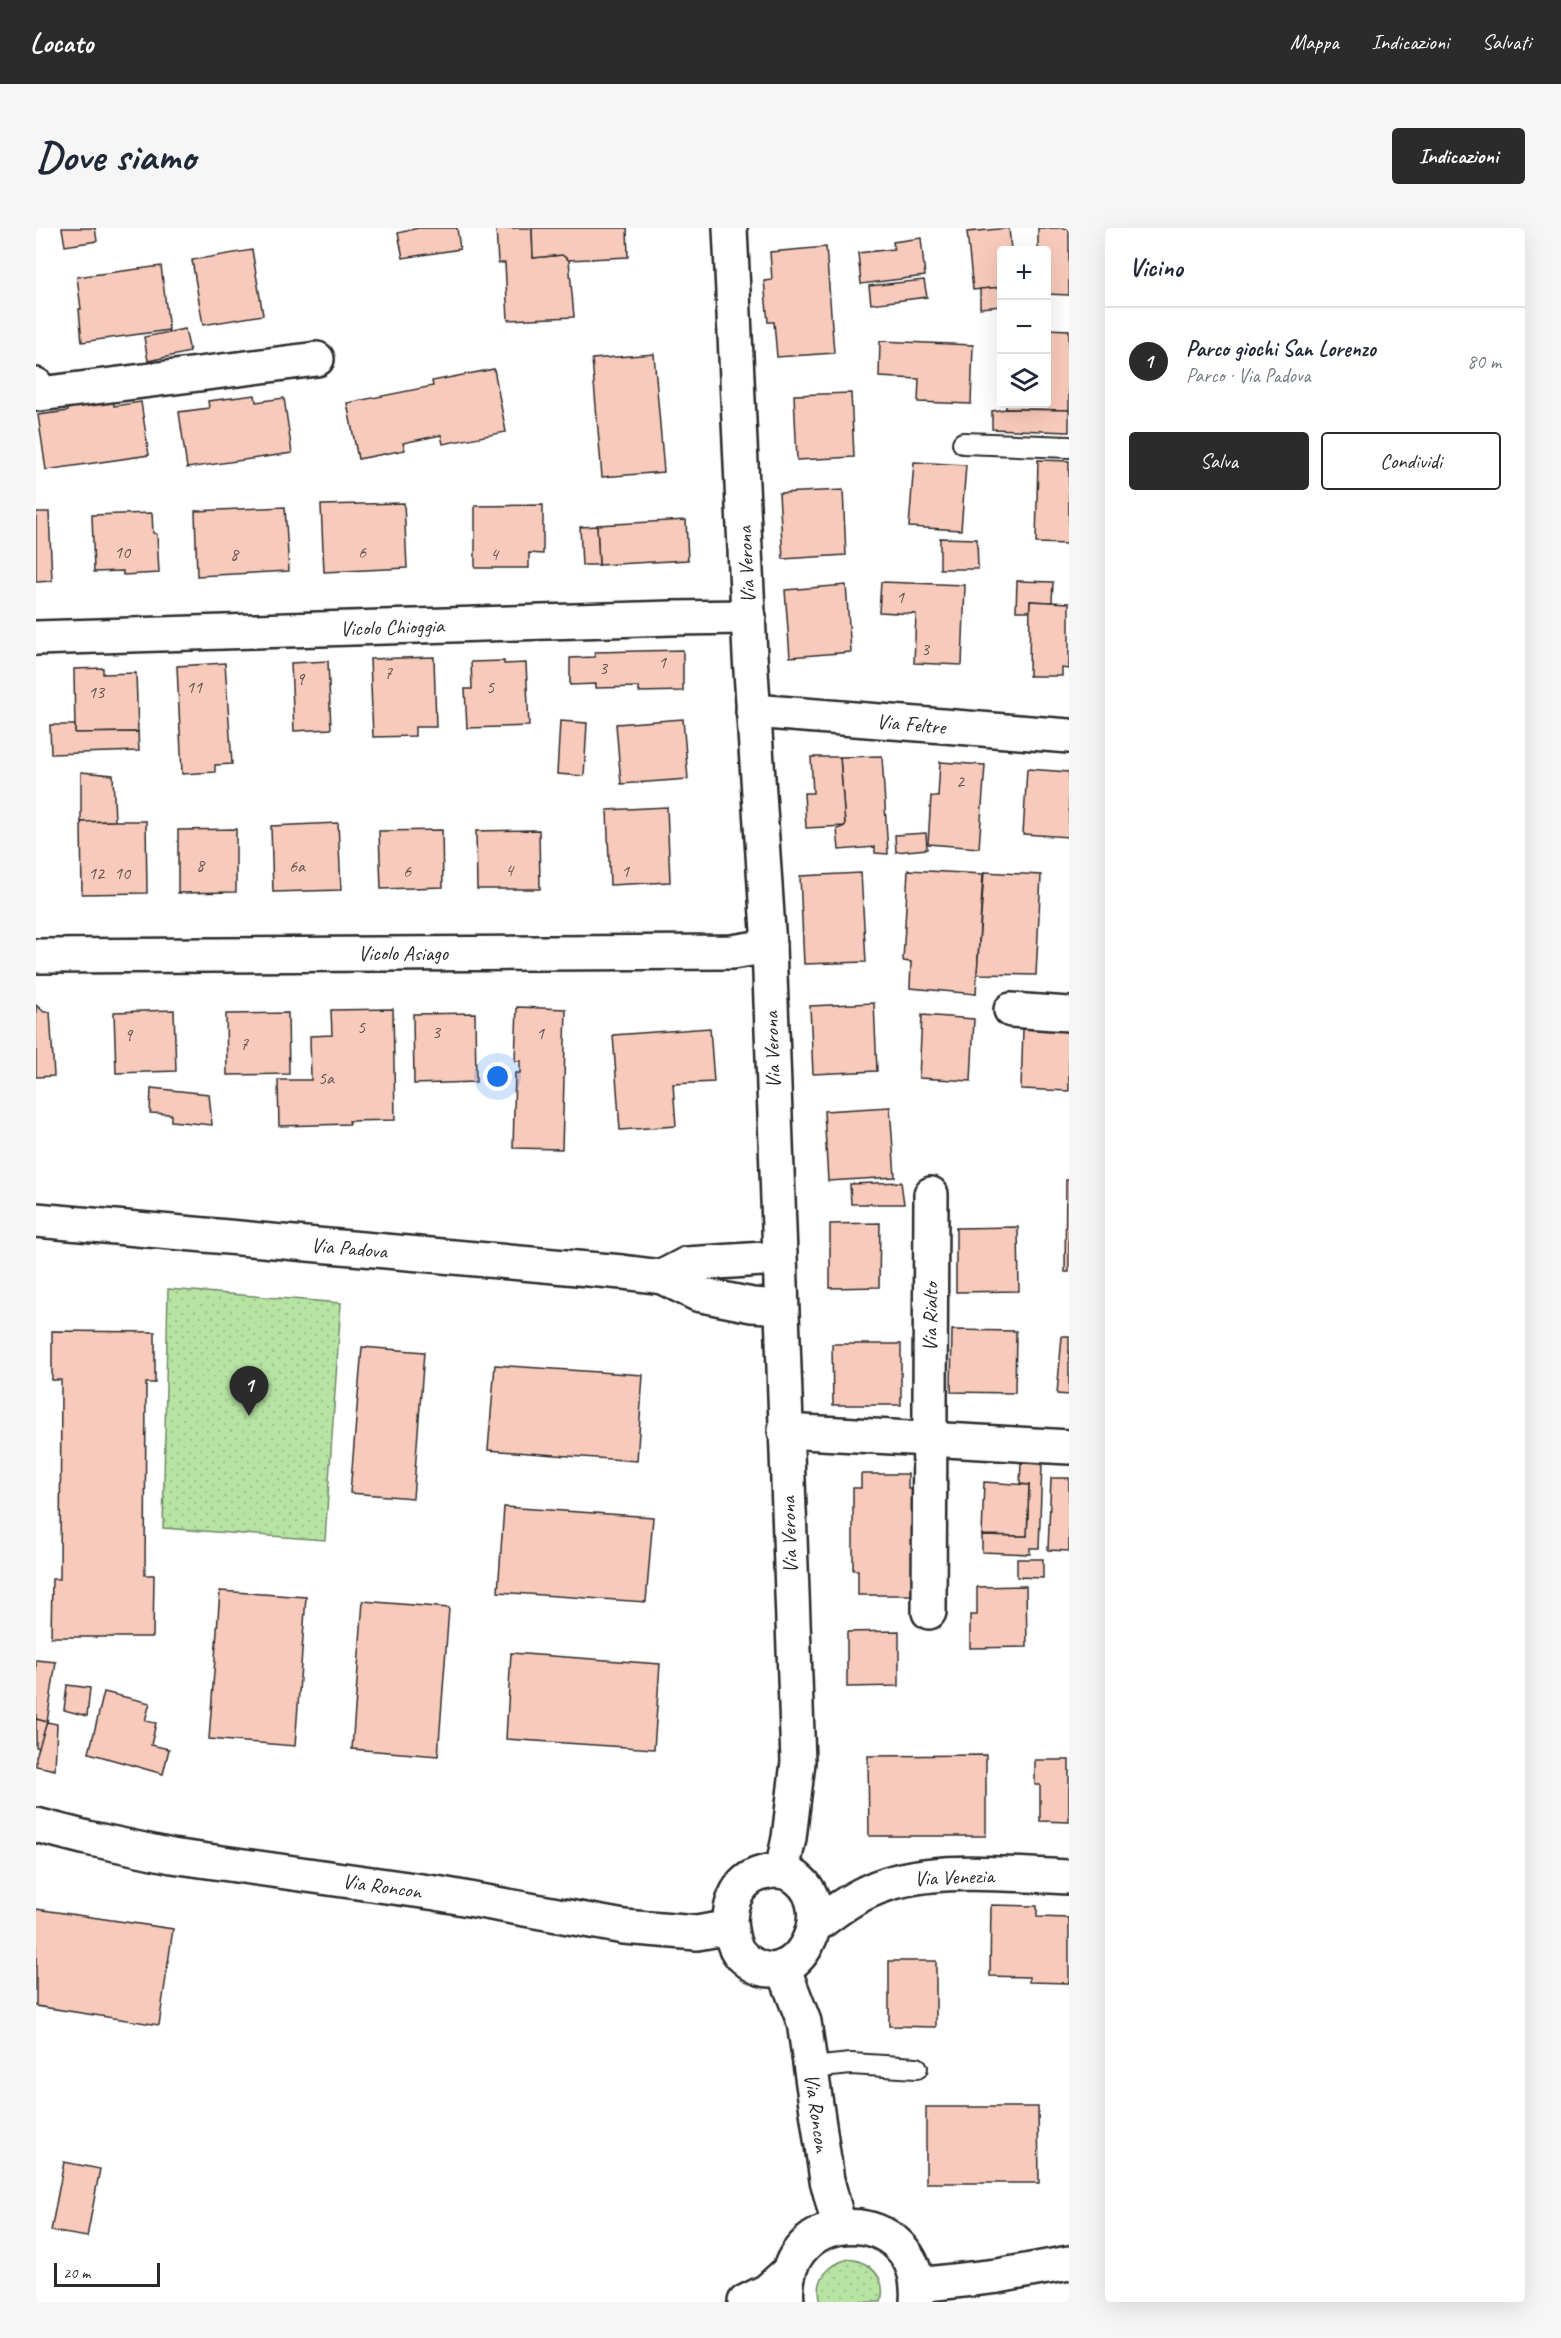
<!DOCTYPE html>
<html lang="it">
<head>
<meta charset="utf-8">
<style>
  :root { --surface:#fff; --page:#f6f6f7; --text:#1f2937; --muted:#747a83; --line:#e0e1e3; --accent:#2b2b2b }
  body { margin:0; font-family:Caveat,sans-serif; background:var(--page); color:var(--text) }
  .controls { position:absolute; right:18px; top:18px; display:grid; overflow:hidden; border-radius:6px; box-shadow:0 6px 24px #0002 }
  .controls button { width:54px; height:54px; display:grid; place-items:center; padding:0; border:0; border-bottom:2px solid var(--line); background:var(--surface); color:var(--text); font:30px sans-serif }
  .scale { position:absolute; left:18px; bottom:15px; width:106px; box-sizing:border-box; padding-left:6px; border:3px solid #2b2b2b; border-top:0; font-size:16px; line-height:21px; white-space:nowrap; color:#2b2b2b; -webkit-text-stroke:4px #fff; paint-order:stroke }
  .you { position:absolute; left:462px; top:849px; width:21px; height:21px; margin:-15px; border:4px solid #fff; border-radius:50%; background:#1a73e8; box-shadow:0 0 0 9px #1a73e833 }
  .badge { display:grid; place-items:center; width:39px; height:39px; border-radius:50%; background:var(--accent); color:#fff; font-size:20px; font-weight:700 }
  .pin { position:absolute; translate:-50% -50px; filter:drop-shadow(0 2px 3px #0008) }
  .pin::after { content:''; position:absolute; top:32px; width:21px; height:18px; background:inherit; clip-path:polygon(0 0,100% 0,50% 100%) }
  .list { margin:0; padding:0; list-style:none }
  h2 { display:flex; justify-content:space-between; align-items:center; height:78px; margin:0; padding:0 24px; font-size:26px }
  h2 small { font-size:20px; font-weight:400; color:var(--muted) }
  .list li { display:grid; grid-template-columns:39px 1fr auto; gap:18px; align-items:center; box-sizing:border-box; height:108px; padding:0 24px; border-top:2px solid var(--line) }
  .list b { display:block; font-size:22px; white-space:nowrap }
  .list p { margin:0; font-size:20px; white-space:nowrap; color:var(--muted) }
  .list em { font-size:20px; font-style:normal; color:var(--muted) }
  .actions { display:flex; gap:12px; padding:18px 24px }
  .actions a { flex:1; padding:14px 0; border:2px solid var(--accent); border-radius:6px; text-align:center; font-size:21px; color:var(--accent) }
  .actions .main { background:var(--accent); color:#fff }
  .icon { flex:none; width:33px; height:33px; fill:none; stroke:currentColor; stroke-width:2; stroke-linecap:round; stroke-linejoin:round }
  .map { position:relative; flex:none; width:1033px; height:2074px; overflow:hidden; border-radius:6px }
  header { display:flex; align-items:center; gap:36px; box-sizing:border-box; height:84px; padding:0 30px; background:var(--accent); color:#fff }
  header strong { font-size:28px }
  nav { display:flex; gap:33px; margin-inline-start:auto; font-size:21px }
  .intro { display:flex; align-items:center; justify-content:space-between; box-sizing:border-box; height:144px; padding:0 36px }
  h1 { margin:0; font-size:42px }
  .button { padding:15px 27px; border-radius:6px; background:var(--accent); color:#fff; font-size:21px; font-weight:700 }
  main { display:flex; gap:36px; padding:0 36px }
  aside { flex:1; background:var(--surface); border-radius:6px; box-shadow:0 6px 24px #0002 }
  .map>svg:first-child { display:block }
  .grass { fill:url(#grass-dots); stroke:#718867; stroke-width:1.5 }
  .building { fill:#f8cabb; stroke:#2b2b2b; stroke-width:1.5 }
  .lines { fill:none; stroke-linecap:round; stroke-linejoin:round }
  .lane-casing { stroke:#2b2b2b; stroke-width:24 }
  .street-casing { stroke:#2b2b2b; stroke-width:38 }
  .lane { stroke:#fff; stroke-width:20 }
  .street { stroke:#fff; stroke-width:33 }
  .labels { text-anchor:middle; stroke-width:6; stroke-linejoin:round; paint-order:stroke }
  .number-label { font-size:18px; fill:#5e534f }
  .street-label { font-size:21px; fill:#2b2b2b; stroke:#fff }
</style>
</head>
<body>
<header>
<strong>Locato</strong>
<nav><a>Mappa</a><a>Indicazioni</a><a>Salvati</a></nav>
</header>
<div class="intro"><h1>Dove siamo</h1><a class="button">Indicazioni</a></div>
<main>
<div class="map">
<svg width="1033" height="2074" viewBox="0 0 1033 2074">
  <defs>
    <pattern id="grass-dots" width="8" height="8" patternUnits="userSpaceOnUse" patternTransform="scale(1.5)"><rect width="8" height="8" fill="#b7e4a3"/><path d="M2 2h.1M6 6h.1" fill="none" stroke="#9ec48c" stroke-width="1.8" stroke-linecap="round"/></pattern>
  </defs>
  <rect width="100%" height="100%" fill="#fff"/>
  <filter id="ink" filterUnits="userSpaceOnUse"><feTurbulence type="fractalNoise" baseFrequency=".0167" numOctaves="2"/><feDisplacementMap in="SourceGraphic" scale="12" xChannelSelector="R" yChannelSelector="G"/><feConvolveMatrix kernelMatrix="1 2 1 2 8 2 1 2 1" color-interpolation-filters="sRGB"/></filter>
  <g filter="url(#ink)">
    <!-- grass -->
    <g class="grass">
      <polygon points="132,1061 305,1075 289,1312 127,1300"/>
      <path d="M813 2031C836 2034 851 2050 845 2074H785C778 2052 792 2036 813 2031Z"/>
    </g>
    <!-- building -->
    <g class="building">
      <polygon points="26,0 59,0 61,13 29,18"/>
      <polygon points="382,0 421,0 424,21 367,30 362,5"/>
      <polygon points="460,0 496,0 497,30 526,27 533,32 538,89 472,92 469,35 462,35"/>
      <polygon points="496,0 591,0 592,29 533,32 526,27 497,30"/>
      <polygon points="973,0 975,22 966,22 966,59 937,62 931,4"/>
      <polygon points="1002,0 1033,0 1033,67 1011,66 1011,22 1002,22"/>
      <polygon points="885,10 889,48 825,56 822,25 858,21 857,14"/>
      <polygon points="790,19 798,125 741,129 738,94 732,94 728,53 736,52 734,24"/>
      <polygon points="216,22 227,87 167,97 156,32"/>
      <polygon points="125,38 133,102 46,114 43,81 45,81 41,49"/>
      <polygon points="888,52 891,69 835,76 833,58"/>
      <polygon points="966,59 966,78 944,80 944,61"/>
      <polygon points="149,101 154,124 112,133 108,109"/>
      <polygon points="1011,101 1033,102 1033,182 970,181 970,176 1011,176"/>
      <polygon points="844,113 937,117 935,176 882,174 883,151 843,149"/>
      <polygon points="618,126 628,244 566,249 556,131"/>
      <polygon points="458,141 470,204 407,216 405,207 367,215 369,222 322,231 311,175 397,158 396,153"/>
      <polygon points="815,165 818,229 761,232 758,167"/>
      <polygon points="219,167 220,174 248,170 256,225 151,240 143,184 173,180 172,173"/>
      <polygon points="77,170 78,178 105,174 113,227 10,242 2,187 32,183 31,177"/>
      <polygon points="970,181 1033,182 1033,204 956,201 956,183"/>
      <polygon points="1002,232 1033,233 1033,316 1000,315"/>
      <polygon points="878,234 930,237 925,302 873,299"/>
      <polygon points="807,262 810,327 747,331 743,265"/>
      <polygon points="368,275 371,340 288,344 285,277"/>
      <polygon points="507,277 507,326 493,325 493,340 439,340 439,278"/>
      <polygon points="249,279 253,343 161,348 159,283"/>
      <polygon points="0,284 13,284 16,353 0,354"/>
      <polygon points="116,285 117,305 121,306 123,345 87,347 87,343 58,344 56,287"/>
      <polygon points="650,292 652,332 563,337 561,297"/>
      <polygon points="561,298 563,337 546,337 544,299"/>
      <polygon points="904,310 941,311 942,341 904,341"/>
      <polygon points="981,353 1017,354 1016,374 994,373 994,383 980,383"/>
      <polygon points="845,354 929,357 926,437 878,435 880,386 843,384"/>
      <polygon points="810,357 815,424 754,429 749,362"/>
      <polygon points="994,373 1033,375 1033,441 1026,440 1026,448 993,448"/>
      <polygon points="647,422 647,463 603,464 603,459 560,460 560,456 534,457 534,430 559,429 559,424"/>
      <polygon points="398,429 400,499 379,499 379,508 337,509 334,431"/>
      <polygon points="292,433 295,501 258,503 255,435"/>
      <polygon points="468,433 468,436 490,435 493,498 431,500 429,461 436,461 435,434"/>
      <polygon points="189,435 196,536 179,537 179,544 146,546 141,438"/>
      <polygon points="67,440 67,446 100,445 102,504 39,505 38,441"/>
      <polygon points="647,491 652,551 585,556 580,496"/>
      <polygon points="524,493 551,495 548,548 521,546"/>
      <polygon points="14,497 39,497 39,505 102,504 103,523 15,526"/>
      <polygon points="846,528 852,626 839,625 839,619 803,622 801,601 809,598 804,529"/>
      <polygon points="775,529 804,529 809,598 770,600 768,565 777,565"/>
      <polygon points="904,534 949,537 943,620 892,616 895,568 902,569"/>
      <polygon points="991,541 1033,544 1033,609 987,606"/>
      <polygon points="45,544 77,547 79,593 45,594"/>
      <polygon points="631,579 634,654 574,657 571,582"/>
      <polygon points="79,593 110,593 111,665 46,666 45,594"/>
      <polygon points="302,595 305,662 237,664 235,598"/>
      <polygon points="200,601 200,664 142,665 142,602"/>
      <polygon points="406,602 407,659 345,661 343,603"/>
      <polygon points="503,602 504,661 441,661 440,603"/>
      <polygon points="890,605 891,621 860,624 859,607"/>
      <polygon points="872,642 947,646 940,766 874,760 875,734 867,733"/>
      <polygon points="948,644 1005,647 1000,747 941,746"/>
      <polygon points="825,645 830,734 768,736 764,648"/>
      <polygon points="838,775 841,843 777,846 774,778"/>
      <polygon points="0,777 8,784 14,784 18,848 0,849"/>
      <polygon points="481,779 530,781 526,921 477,920 479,845 484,845 484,833 479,833"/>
      <polygon points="357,781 359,892 313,893 314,896 243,898 242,852 275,852 274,808 296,807 295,782"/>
      <polygon points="138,782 140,843 80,845 78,784"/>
      <polygon points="252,785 253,846 191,847 190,786"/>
      <polygon points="439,785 440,854 378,856 377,786"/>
      <polygon points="886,787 938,791 935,853 883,850"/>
      <polygon points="674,800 678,854 637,856 640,898 584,902 577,807"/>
      <polygon points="987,801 1033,803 1033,863 985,861"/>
      <polygon points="115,860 173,866 176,897 135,893 135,886 114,885"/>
      <polygon points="854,879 859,949 792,953 788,883"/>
      <polygon points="1030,952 1033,952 1033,1044 1029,1044"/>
      <polygon points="865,954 868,976 815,976 814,956"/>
      <polygon points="844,995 843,1059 794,1060 794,996"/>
      <polygon points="982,999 983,1063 920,1064 920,1000"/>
      <polygon points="916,1102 980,1103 979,1165 915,1164"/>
      <polygon points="16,1103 119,1104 119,1155 110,1155 109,1347 118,1347 117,1409 15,1409 16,1351 24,1351 25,1152 16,1152"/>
      <polygon points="1026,1108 1033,1108 1033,1167 1021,1166"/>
      <polygon points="796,1116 865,1116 865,1177 797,1177"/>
      <polygon points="326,1119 388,1124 377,1270 314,1265"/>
      <polygon points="459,1137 607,1147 601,1233 452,1222"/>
      <polygon points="985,1235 1006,1236 1003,1320 994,1320 994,1326 946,1324 946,1307 991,1308 993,1257 984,1256"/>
      <polygon points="825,1246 872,1246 872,1261 880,1261 880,1342 876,1342 876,1367 822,1367 822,1342 817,1342 817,1260 825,1260"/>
      <polygon points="1015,1250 1033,1250 1033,1323 1012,1322"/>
      <polygon points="948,1254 993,1257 991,1308 946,1307"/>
      <polygon points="468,1279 617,1289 610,1374 462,1364"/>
      <polygon points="981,1331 1007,1331 1007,1350 981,1349"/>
      <polygon points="990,1358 991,1419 934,1420 934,1387 941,1387 941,1359"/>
      <polygon points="184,1363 270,1369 259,1518 173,1511"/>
      <polygon points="327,1373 413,1380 402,1528 316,1521"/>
      <polygon points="863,1403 863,1458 811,1459 811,1404"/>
      <polygon points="475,1425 624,1436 618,1521 470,1511"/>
      <polygon points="0,1432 20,1434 11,1494 0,1491"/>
      <polygon points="31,1457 54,1460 51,1488 28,1482"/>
      <polygon points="68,1464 114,1475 109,1493 120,1495 115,1517 133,1521 127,1546 53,1525"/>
      <polygon points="0,1491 11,1494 4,1520 0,1519"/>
      <polygon points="11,1494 21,1496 19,1542 0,1538 0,1529"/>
      <polygon points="950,1527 950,1608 833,1608 832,1528"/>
      <polygon points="999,1532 1033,1532 1033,1594 1004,1593 1004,1557 999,1557"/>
      <polygon points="955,1677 1001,1678 1001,1689 1033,1690 1033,1755 993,1754 993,1749 954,1748"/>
      <polygon points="0,1681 137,1701 123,1797 0,1778"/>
      <polygon points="853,1733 900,1733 900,1799 853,1798"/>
      <polygon points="890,1879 1002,1879 1003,1955 890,1955"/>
      <polygon points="28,1934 64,1941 51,2009 15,2003"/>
    </g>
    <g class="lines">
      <!-- lane casing -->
      <g class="lane-casing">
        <g id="lane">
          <polyline points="927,215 1033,219"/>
          <polyline points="775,1840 815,1836 881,1840"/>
        </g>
      </g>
      <!-- street casing -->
      <g class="street-casing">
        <g id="street">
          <polyline points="694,0 714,428 733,718 762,1534 753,1610 746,1643"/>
          <polyline points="0,157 4,166 281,131"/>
          <polyline points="0,410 636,390 713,389"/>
          <polyline points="717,483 1033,508"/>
          <polyline points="0,728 696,724 733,718"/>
          <polyline points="975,782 1033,786"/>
          <polyline points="0,992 586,1044 626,1049 661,1066 716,1077 745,1079"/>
          <polyline points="626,1049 651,1036 743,1030"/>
          <polyline points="749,1203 1033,1219"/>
          <polyline points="893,1384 895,966"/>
          <polyline points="0,1597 51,1610 136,1628 400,1665 588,1699 661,1705 694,1699"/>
          <path d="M746 1643C751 1645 758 1647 762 1651 803 1684 760 1764 716 1736 704 1728 698 1721 696 1707 690 1682 699 1652 727 1645 733 1643 740 1643 746 1643Z"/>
          <path d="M779 1698C796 1685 813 1672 833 1663 890 1636 971 1647 1033 1649"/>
          <polyline points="747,1739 768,1794 791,1952 803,1998"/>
          <polyline points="882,2057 962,2048 1033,2035"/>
          <polyline points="709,2074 731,2063 752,2044"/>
          <path d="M751 2074C741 1974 889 1973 881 2074"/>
        </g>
      </g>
      <!-- lane -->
      <use href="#lane" class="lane"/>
      <!-- street -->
      <use href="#street" class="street"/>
    </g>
  </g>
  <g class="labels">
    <!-- number labels -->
    <g class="number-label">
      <text x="86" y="330">10</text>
      <text x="326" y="330">6</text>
      <text x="198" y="332">8</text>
      <text x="458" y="332">4</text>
      <text x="864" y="375">1</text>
      <text x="889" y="427">3</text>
      <text x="626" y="440">1</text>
      <text x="567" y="446">3</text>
      <text x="352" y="451">7</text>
      <text x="264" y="457">9</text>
      <text x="158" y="465">11</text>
      <text x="454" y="465">5</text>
      <text x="60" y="470">13</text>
      <text x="924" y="559">2</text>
      <text x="164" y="643">8</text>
      <text x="261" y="644">6a</text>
      <text x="473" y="648">4</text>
      <text x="371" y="649">6</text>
      <text x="589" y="649">1</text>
      <text x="60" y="651">12</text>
      <text x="86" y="651">10</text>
      <text x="325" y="805">5</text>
      <text x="400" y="810">3</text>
      <text x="504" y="811">1</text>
      <text x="92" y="813">9</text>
      <text x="208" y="822">7</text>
      <text x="290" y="856">5a</text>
    </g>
    <!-- street labels -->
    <g class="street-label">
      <text transform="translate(710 337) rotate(-93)" y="7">Via Verona</text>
      <text transform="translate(356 399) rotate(-2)" y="7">Vicolo Chioggia</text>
      <text transform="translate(875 496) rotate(5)" y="7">Via Feltre</text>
      <text x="367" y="732">Vicolo Asiago</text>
      <text transform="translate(736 822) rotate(-92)" y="7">Via Verona</text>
      <text transform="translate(313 1020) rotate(5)" y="7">Via Padova</text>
      <text transform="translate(894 1089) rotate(-89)" y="7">Via Rialto</text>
      <text transform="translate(753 1307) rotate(-92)" y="7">Via Verona</text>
      <text transform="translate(918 1649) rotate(-2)" y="7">Via Venezia</text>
      <text transform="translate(346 1658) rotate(8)" y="7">Via Roncon</text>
      <text transform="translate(781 1885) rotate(82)" y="7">Via Roncon</text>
    </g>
  </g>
</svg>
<div class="controls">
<button>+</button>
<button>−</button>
<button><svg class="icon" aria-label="layers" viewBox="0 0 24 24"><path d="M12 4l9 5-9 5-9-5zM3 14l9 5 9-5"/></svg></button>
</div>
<div class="scale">20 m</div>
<div class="you"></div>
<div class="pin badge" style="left:213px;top:1188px">1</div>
</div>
<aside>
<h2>Vicino<small></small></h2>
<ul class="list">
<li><span class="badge">1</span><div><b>Parco giochi San Lorenzo</b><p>Parco · Via Padova</p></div><em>80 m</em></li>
</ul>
<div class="actions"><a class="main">Salva</a><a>Condividi</a></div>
</aside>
</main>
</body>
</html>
